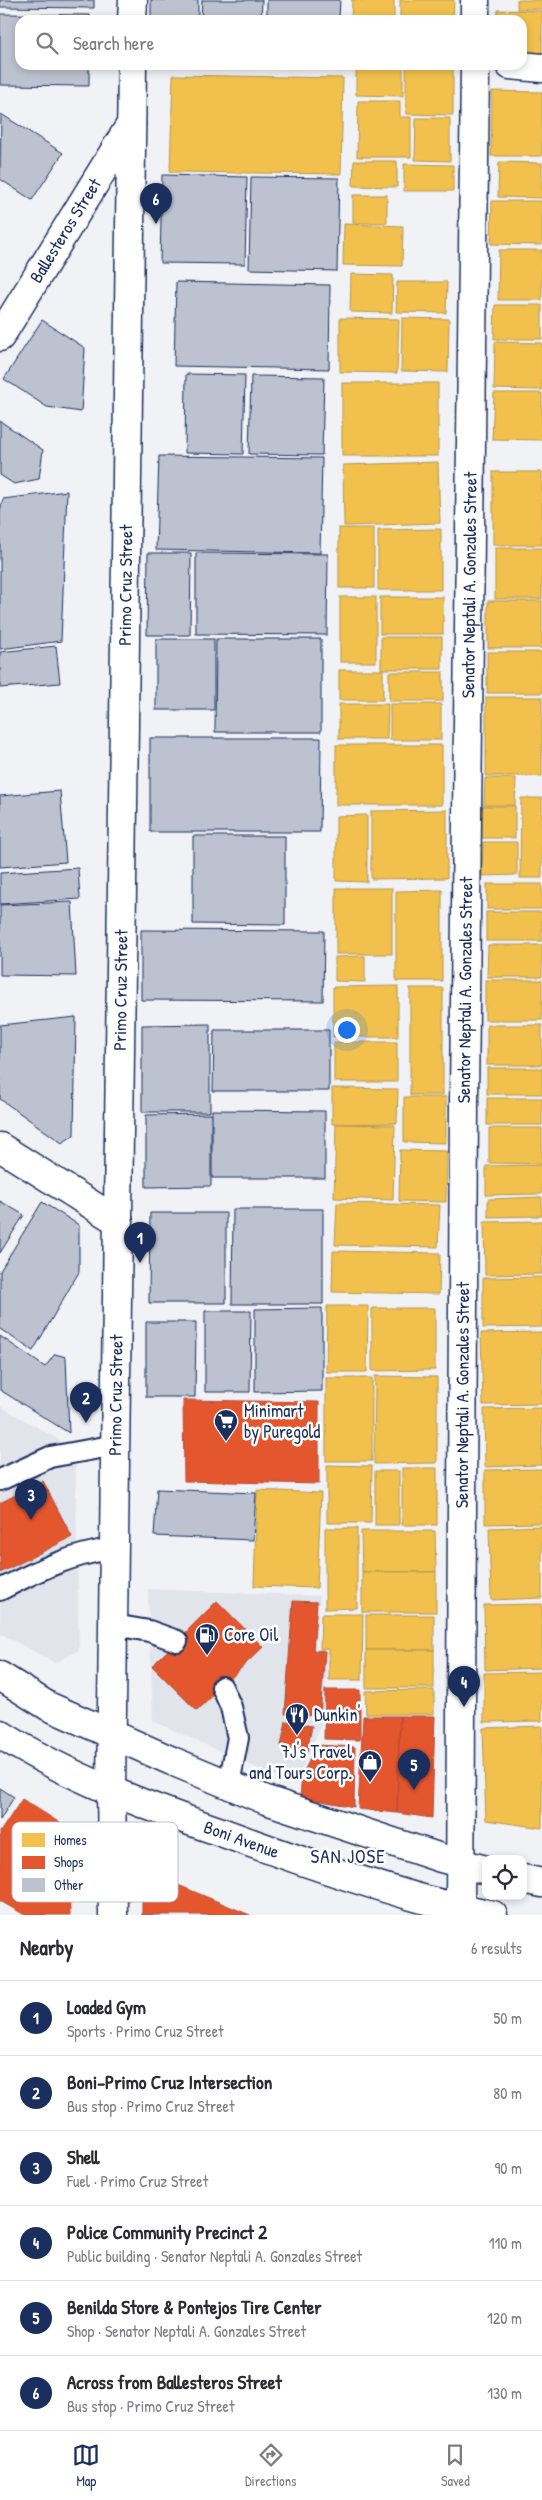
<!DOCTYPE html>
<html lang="en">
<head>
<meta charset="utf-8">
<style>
  :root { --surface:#fff; --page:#f7f7f7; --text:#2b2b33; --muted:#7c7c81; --line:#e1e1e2; --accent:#1b2f5e }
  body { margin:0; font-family:"Patrick Hand",sans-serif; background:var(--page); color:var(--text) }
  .controls { position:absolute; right:15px; bottom:15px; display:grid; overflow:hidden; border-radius:10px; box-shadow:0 2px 8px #0003 }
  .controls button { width:45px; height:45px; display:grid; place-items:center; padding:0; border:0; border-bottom:1px solid var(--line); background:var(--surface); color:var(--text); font:25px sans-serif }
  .you { position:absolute; left:346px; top:1029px; width:18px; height:18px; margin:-12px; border:4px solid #fff; border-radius:50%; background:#1a73e8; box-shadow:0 0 0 8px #1a73e833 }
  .badge { display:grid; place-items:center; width:32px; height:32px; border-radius:50%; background:var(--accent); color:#fff; font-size:16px; font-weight:700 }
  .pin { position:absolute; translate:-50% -41px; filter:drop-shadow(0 1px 2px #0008) }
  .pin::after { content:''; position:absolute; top:26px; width:18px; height:15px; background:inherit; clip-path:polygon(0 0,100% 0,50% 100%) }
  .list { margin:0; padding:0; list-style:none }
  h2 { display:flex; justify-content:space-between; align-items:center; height:65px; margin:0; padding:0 20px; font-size:21px }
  h2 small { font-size:16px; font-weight:400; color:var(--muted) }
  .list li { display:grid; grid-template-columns:32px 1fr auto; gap:15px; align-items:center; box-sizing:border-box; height:75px; padding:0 20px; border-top:1px solid var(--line) }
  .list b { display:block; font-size:19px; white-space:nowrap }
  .list p { margin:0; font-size:16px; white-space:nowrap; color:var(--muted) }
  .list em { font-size:16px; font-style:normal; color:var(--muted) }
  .icon { flex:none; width:28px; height:28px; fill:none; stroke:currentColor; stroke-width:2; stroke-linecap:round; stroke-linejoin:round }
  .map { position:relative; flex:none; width:542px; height:1915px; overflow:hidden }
  .search { position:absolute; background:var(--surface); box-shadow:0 2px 8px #0003; left:15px; right:15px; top:15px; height:55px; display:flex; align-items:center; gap:12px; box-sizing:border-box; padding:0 18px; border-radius:15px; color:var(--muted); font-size:19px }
  .sheet { height:515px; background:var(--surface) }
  nav { display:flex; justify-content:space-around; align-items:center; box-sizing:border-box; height:70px; border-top:1px solid var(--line); background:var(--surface); font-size:14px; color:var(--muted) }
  nav a { display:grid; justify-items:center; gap:2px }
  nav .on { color:var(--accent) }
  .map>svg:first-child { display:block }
  .built { fill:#e1e4ea }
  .homes { fill:#f2c14e; stroke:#b29553 }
  .shops { fill:#e4572e; stroke:#a84b3c }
  .building { fill:#bcc2d0; stroke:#1b2f5e }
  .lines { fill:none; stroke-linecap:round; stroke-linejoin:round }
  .service-casing { stroke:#1b2f5e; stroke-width:24 }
  .minor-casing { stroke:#1b2f5e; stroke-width:31 }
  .tertiary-casing { stroke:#1b2f5e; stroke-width:31 }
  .secondary-casing { stroke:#1b2f5e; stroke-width:31 }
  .service { stroke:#fff; stroke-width:20 }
  .minor { stroke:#fff; stroke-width:28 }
  .tertiary { stroke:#fff; stroke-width:28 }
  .secondary { stroke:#fff; stroke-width:28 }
  .labels { text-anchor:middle; stroke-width:5; stroke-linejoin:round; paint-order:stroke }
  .street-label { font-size:18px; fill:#1b2f5e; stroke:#fff }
  .poi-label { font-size:18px; fill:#1b2f5e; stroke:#fff; text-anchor:start }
  .neighbourhood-label { font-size:19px; letter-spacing:1px; fill:#1b2f5e; stroke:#fff }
  .key { fill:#fff; stroke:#bbc1cf; stroke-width:1 }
  .key-label { font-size:14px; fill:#1b2f5e }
</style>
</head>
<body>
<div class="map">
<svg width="542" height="1915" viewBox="0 0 542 1915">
  <rect width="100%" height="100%" fill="#f1f2f5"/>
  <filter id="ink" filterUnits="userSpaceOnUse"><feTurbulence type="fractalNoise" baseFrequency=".02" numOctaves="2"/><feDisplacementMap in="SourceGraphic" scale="10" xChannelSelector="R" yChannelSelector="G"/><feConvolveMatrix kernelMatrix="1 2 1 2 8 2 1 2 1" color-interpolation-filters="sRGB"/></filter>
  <g filter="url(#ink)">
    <!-- built -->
    <g class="built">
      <polygon points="0,1406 75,1449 79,1650 55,1663 0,1633"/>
      <polygon points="148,1589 320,1596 315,1649 329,1651 322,1722 295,1785 153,1721"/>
    </g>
    <!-- homes -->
    <g class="homes">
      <polygon points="352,0 394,0 394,20 351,20"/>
      <polygon points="400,0 454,0 453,20 400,20"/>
      <rect x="517" y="0" width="25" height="9"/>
      <polygon points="498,10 542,11 542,53 522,52 522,20 497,20"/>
      <polygon points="356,65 403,65 403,96 356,95"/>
      <polygon points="406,65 453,65 453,115 406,114"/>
      <polygon points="173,75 343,78 341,174 170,172"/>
      <polygon points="492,91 542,92 542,156 491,156"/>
      <polygon points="358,101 400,101 400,117 411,117 411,157 357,157"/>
      <polygon points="416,118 450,118 450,161 415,160"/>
      <polygon points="354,161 397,161 397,187 353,186"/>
      <polygon points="499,162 542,163 542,198 498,197"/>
      <polygon points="404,164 453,165 453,191 404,191"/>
      <rect x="353" y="195" width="34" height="28"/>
      <polygon points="492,201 542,201 542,245 491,244"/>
      <polygon points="344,224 403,226 402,266 343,265"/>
      <polygon points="499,250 542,250 542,300 498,300"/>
      <polygon points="351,274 393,275 392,313 350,312"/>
      <polygon points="397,282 447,282 446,313 396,312"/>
      <polygon points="495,305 542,305 542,339 494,339"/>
      <polygon points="340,318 399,319 397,373 340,372"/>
      <polygon points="402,318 449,319 448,372 401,371"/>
      <polygon points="495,342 542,343 542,390 494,389"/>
      <rect x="342" y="383" width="96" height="73"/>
      <polygon points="494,393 542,393 542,440 492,439"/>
      <polygon points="438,462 440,523 344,526 343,465"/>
      <rect x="493" y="472" width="49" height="73"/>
      <rect x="339" y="528" width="35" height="60"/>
      <polygon points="441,529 441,590 378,590 378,530"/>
      <rect x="495" y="548" width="47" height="51"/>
      <rect x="340" y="597" width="36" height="65"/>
      <rect x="380" y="597" width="63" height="37"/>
      <rect x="488" y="601" width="54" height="47"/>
      <rect x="381" y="637" width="61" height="32"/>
      <rect x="487" y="652" width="55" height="41"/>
      <rect x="339" y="670" width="44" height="30"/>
      <rect x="389" y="672" width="54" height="29"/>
      <rect x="486" y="697" width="56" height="79"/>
      <polygon points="339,704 388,704 387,739 339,739"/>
      <rect x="390" y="704" width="51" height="36"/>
      <rect x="336" y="745" width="106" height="60"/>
      <polygon points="485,778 516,778 515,805 484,805"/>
      <polygon points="521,798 542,798 542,878 520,878"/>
      <rect x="482" y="806" width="33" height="32"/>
      <polygon points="447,810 447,878 371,879 371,811"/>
      <polygon points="367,815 367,882 336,881 336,816"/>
      <polygon points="483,842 517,842 517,875 482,876"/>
      <rect x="487" y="884" width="55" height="25"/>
      <rect x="336" y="888" width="56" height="66"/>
      <polygon points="442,890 442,981 396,981 396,891"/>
      <rect x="486" y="912" width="56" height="29"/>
      <polygon points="488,945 542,945 542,977 487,977"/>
      <polygon points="365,956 365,982 335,981 335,957"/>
      <rect x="485" y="980" width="57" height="40"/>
      <polygon points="398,986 398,1037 333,1037 333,987"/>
      <rect x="410" y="988" width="33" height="107"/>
      <rect x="487" y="1025" width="55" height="40"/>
      <rect x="334" y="1042" width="63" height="40"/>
      <rect x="487" y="1068" width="55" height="26"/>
      <polygon points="332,1088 398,1089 397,1123 332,1124"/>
      <polygon points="404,1097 446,1097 446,1143 404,1142"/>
      <rect x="487" y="1098" width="55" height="27"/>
      <polygon points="336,1124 395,1125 393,1200 334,1198"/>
      <polygon points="489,1128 542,1128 542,1164 489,1163"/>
      <polygon points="400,1150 447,1151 446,1202 399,1201"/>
      <polygon points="542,1165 542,1194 486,1195 486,1166"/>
      <polygon points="542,1197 542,1216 488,1217 488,1199"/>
      <polygon points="337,1203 440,1205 438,1247 335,1245"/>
      <polygon points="542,1221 542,1274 485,1275 484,1222"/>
      <polygon points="333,1251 440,1253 439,1294 332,1292"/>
      <polygon points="542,1277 542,1327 483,1328 483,1278"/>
      <polygon points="327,1306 368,1306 367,1372 326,1372"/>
      <polygon points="372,1308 435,1308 435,1370 372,1371"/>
      <polygon points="542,1332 542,1404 483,1405 481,1333"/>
      <polygon points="375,1376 437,1377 437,1463 374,1464"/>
      <rect x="326" y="1378" width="46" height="83"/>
      <polygon points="542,1408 542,1465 485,1467 484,1409"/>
      <polygon points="327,1465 372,1466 371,1523 327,1523"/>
      <rect x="402" y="1468" width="35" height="57"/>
      <polygon points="542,1469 542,1523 485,1524 485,1470"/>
      <rect x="375" y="1471" width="24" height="54"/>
      <polygon points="257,1490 321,1493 317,1588 254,1586"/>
      <polygon points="542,1526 542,1598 491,1600 489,1528"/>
      <polygon points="325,1528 357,1528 357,1608 325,1609"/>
      <polygon points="361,1531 435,1531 436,1572 362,1572"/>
      <rect x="362" y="1572" width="74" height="40"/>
      <polygon points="542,1604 542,1668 485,1670 484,1605"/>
      <polygon points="321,1614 363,1614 362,1680 329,1680 329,1649 320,1649"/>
      <rect x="366" y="1615" width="68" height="35"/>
      <rect x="366" y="1650" width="68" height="38"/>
      <polygon points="542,1672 542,1721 484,1722 484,1673"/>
      <polygon points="434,1690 434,1714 366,1714 365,1691"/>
      <polygon points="542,1726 542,1828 486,1820 483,1728"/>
    </g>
    <!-- shops -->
    <g class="shops">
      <polygon points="183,1400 319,1402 319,1484 184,1481"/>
      <polygon points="43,1481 72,1537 0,1573 0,1503"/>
      <polygon points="217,1601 263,1647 197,1711 152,1666"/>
      <polygon points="293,1601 317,1602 313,1650 325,1651 320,1716 285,1714"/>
      <polygon points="325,1690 360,1690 360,1740 324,1739"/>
      <polygon points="363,1716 400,1716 397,1813 358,1809"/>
      <polygon points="400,1716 435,1716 432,1818 397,1813"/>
      <polygon points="286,1721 312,1726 307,1752 281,1746"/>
      <polygon points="317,1745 355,1747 354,1807 300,1797 302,1775"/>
      <polygon points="22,1799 68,1828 70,1915 25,1915 0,1901 0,1832"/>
      <polygon points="166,1880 250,1915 142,1915 142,1895"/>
    </g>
    <!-- building -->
    <g class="building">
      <polygon points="0,0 94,0 94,8 0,7"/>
      <rect x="151" y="0" width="47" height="20"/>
      <polygon points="202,0 262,0 261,20 201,20"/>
      <polygon points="267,0 340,0 339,20 267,20"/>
      <polygon points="0,14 90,15 90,20 20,20 20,65 89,65 89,86 0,85"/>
      <polygon points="266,65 338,65 338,67"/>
      <polygon points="1,114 63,153 32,200 0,179"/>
      <polygon points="162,175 247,177 245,264 160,263"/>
      <polygon points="251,177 339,178 337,271 249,269"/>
      <polygon points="176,282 330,285 329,369 174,366"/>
      <polygon points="42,320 85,348 81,412 47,407 4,379"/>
      <polygon points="186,374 245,375 243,454 185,453"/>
      <polygon points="251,376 324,377 322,455 249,454"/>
      <polygon points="0,421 43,450 39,479 14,484 0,475"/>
      <polygon points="159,456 322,458 320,553 156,550"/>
      <polygon points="67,491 61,641 0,649 0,511 3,499"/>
      <polygon points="148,553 191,553 190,635 147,635"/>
      <polygon points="196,553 328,554 327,635 196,634"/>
      <rect x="156" y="639" width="58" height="71"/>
      <polygon points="216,639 321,639 321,732 215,732"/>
      <polygon points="56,646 60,683 0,688 0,652"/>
      <polygon points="150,738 321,738 320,832 150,832"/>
      <polygon points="60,791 66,862 0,867 0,796"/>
      <polygon points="193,836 285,836 285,925 193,924"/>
      <polygon points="78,868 80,899 0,904 0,873"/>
      <polygon points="72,902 76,976 0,975 0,905"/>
      <polygon points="141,930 324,931 323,1001 141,1000"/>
      <polygon points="76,1017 74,1135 62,1143 0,1099 0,1025"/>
      <polygon points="210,1024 210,1112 142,1112 142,1025"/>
      <polygon points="214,1030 329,1030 329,1091 213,1091"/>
      <polygon points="212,1110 325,1111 325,1178 212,1178"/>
      <polygon points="211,1114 211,1186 146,1187 146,1115"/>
      <polygon points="0,1201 24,1215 0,1253"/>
      <polygon points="42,1202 79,1225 79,1272 33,1351 0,1329 0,1271"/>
      <polygon points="233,1209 323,1209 323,1304 232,1304"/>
      <polygon points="150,1213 226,1213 226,1303 149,1303"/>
      <polygon points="322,1308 322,1391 255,1392 255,1309"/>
      <polygon points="205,1311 251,1311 250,1392 205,1392"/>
      <polygon points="146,1322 196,1322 195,1397 146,1397"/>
      <polygon points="0,1336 45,1367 55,1354 66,1357 69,1433 0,1390"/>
      <polygon points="157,1489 256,1493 253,1540 154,1536"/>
      <polygon points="0,1788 14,1797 0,1820"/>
    </g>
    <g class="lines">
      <!-- service casing -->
      <g class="service-casing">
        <g id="service">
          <polyline points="0,1480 50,1457 116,1445"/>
          <path d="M0 1590C40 1569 70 1555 115 1548"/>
          <polyline points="114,1625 149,1631 177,1641"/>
          <polyline points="222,1687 231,1707 238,1738 229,1784"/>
        </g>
      </g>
      <!-- minor casing -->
      <g class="minor-casing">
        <g id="minor">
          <polyline points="475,20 475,0"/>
          <polyline points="510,65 542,68"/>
          <path id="s1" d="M0 337 131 124"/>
          <polyline points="0,1147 119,1222"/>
          <path id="s2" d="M460 1915 464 1099 475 65"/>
        </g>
      </g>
      <!-- tertiary casing -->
      <g class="tertiary-casing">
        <g id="tertiary">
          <polyline points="132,20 133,0"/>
          <path id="s3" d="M113 1915 111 1790 132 65"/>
        </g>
      </g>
      <!-- secondary casing -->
      <g class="secondary-casing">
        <g id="secondary">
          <polyline points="0,1676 48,1706 172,1761 266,1800 441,1858 486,1870"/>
          <path id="s4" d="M0 1734C68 1777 146 1806 221 1832 289 1857 357 1881 426 1900 448 1906 471 1910 493 1915"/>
          <polyline points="523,1879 542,1883"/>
        </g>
      </g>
      <!-- service -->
      <use href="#service" class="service"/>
      <!-- minor -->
      <use href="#minor" class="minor"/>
      <!-- tertiary -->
      <use href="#tertiary" class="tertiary"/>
      <!-- secondary -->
      <use href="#secondary" class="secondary"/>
    </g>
  </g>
  <!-- icons -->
  <defs>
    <g id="supermarket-pin" transform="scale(1.25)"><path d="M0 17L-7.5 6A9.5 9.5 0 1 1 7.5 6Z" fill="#1b2f5e" stroke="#fff"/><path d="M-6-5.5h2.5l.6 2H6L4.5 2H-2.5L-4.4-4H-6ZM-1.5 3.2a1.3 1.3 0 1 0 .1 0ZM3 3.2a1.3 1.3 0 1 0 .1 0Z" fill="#fff"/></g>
    <g id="fuel-pin" transform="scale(1.25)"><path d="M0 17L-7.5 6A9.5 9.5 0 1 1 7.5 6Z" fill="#1b2f5e" stroke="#fff"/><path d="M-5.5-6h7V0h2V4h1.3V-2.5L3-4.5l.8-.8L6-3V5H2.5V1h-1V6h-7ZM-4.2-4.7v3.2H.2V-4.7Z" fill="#fff"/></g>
    <g id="restaurant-pin" transform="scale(1.25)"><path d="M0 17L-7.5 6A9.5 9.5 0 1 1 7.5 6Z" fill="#1b2f5e" stroke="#fff"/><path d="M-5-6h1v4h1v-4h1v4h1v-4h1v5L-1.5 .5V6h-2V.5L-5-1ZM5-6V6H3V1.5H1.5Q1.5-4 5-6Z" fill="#fff"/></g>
    <g id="shop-pin" transform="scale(1.25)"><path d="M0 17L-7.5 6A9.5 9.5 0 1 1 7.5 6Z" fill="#1b2f5e" stroke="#fff"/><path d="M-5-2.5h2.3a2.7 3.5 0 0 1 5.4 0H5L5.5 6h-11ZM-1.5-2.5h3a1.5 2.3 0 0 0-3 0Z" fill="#fff"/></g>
  </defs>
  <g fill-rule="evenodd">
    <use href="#supermarket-pin" x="226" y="1421"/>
    <use href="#fuel-pin" x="207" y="1635"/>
    <use href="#restaurant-pin" x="297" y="1715"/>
    <use href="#shop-pin" x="370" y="1762"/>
  </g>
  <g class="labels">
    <!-- street labels -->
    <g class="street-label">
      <text dy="6" stroke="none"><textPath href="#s1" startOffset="125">Ballesteros Street</textPath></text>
      <text dy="6" stroke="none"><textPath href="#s3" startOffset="1330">Primo Cruz Street</textPath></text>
      <text dy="6" stroke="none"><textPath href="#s2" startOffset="1330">Senator Neptali A. Gonzales Street</textPath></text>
      <text dy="6" stroke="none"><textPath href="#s3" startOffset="925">Primo Cruz Street</textPath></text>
      <text dy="6" stroke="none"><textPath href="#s2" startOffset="925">Senator Neptali A. Gonzales Street</textPath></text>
      <text dy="6" stroke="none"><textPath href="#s3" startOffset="520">Primo Cruz Street</textPath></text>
      <text dy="6" stroke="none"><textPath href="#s2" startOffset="520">Senator Neptali A. Gonzales Street</textPath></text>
      <text dy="6" stroke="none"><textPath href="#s4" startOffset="264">Boni Avenue</textPath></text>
    </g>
    <!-- poi labels -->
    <g class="poi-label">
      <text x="244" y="1417">Minimart<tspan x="244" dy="21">by Puregold</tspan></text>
      <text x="224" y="1641">Core Oil</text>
      <text x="314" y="1721">Dunkin'</text>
      <text x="352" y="1758" text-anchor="end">7J's Travel<tspan x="352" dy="21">and Tours Corp.</tspan></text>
    </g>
    <!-- neighbourhood labels -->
    <g class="neighbourhood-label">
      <text x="348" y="1863">SAN JOSE</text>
    </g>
  </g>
  <!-- legend -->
  <rect x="12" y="1822" width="166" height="80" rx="8" class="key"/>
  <rect x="22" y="1833" width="23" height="14" fill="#f2c14e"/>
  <rect x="22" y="1856" width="23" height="13" fill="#e4572e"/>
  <rect x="22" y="1878" width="23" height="14" fill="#bcc2d0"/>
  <g class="key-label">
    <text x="54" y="1845">Homes</text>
    <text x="54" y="1867">Shops</text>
    <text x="54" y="1890">Other</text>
  </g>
</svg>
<div class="controls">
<button><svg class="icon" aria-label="locate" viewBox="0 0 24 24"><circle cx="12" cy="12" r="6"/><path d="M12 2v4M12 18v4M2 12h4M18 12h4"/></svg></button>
</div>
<div class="you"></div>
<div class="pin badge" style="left:140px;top:1263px">1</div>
<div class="pin badge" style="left:86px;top:1423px">2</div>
<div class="pin badge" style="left:31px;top:1520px">3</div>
<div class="pin badge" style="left:464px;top:1707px">4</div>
<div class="pin badge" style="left:414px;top:1790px">5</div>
<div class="pin badge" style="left:156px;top:224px">6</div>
<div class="search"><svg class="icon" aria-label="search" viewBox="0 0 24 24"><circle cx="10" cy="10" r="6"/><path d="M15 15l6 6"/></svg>Search here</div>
</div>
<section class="sheet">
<h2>Nearby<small>6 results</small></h2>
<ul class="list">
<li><span class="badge">1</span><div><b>Loaded Gym</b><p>Sports · Primo Cruz Street</p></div><em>50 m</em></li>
<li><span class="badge">2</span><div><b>Boni–Primo Cruz Intersection</b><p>Bus stop · Primo Cruz Street</p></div><em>80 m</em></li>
<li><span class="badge">3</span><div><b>Shell</b><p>Fuel · Primo Cruz Street</p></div><em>90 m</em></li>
<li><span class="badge">4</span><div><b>Police Community Precinct 2</b><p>Public building · Senator Neptali A. Gonzales Street</p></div><em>110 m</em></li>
<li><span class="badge">5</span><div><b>Benilda Store &amp; Pontejos Tire Center</b><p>Shop · Senator Neptali A. Gonzales Street</p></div><em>120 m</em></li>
<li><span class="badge">6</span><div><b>Across from Ballesteros Street</b><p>Bus stop · Primo Cruz Street</p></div><em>130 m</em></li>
</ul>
</section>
<nav>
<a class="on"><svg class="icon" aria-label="map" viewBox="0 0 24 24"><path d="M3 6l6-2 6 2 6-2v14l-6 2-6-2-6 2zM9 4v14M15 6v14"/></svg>Map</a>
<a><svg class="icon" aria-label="directions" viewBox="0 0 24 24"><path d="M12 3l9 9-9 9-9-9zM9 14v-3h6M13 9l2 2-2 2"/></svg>Directions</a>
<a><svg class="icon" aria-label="saved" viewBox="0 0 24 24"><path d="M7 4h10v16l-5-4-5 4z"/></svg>Saved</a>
</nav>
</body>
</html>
